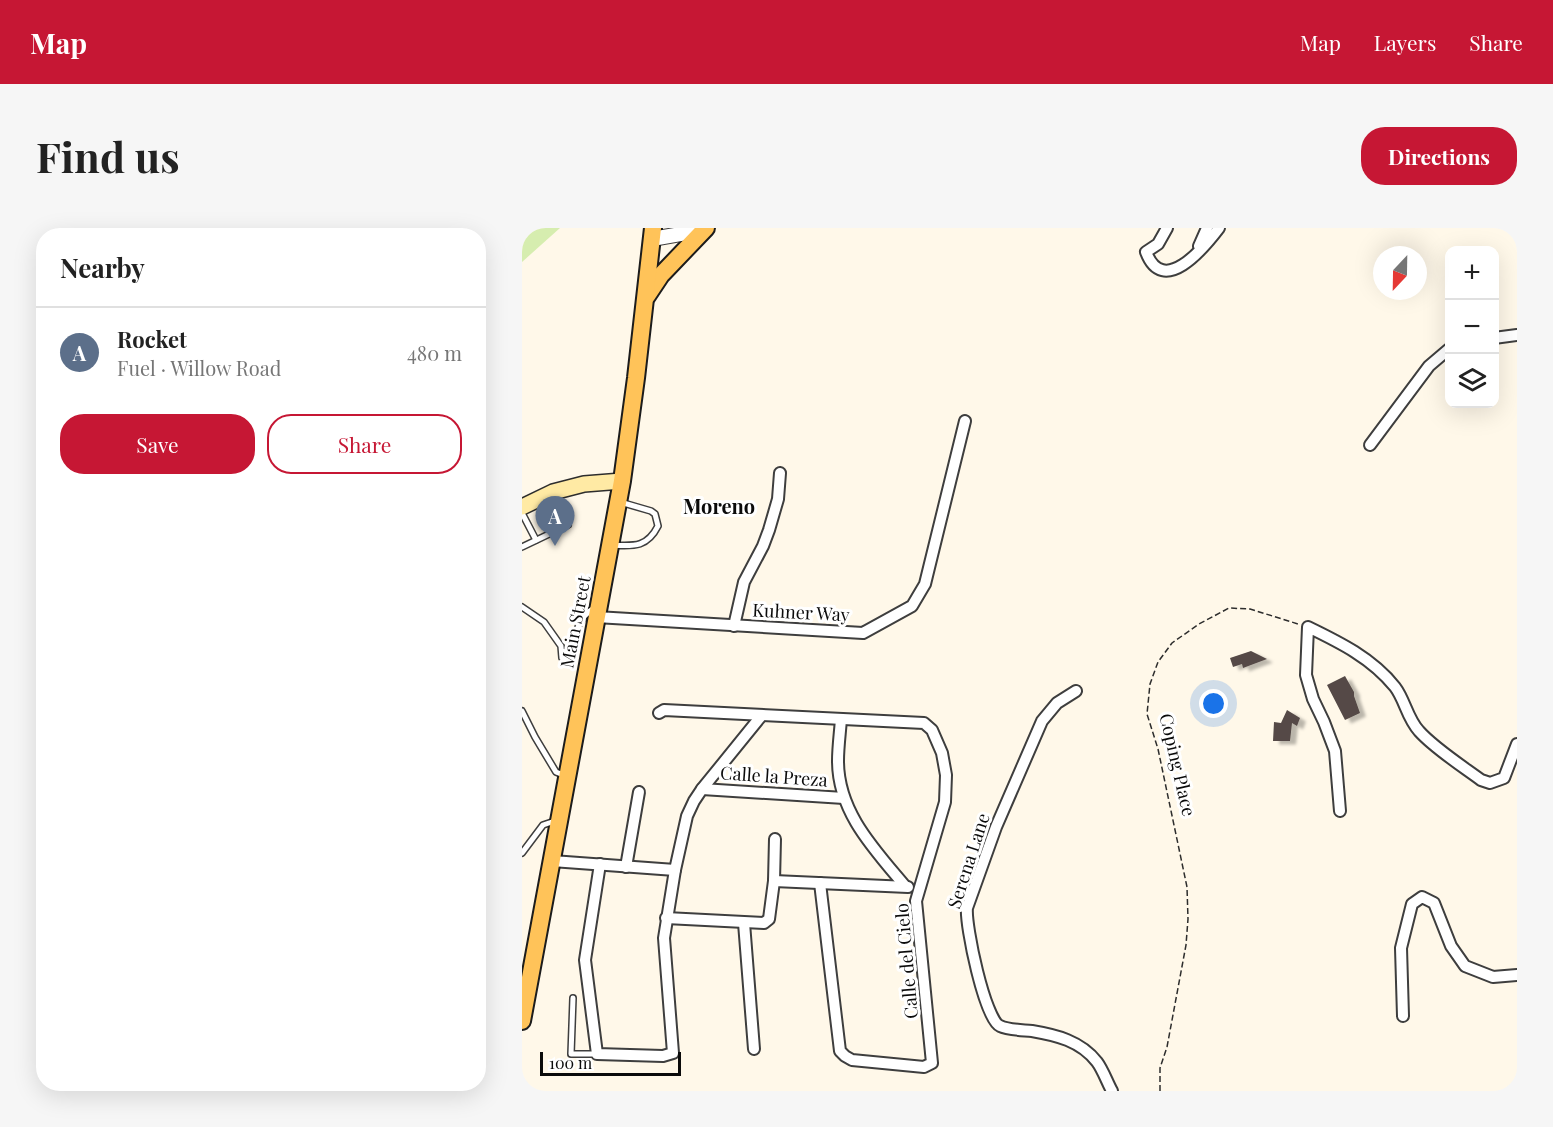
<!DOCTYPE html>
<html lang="en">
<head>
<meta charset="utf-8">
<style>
  :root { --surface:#fff; --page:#f6f6f6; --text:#222; --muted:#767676; --line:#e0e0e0; --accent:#c61734 }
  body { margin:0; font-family:"Playfair Display",serif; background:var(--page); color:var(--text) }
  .controls { position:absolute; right:18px; top:18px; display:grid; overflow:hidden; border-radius:12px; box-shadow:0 6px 24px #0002 }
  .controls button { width:54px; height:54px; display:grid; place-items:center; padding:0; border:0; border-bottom:2px solid var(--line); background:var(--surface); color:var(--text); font:30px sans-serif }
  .compass { position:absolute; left:851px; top:18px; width:54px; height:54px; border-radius:50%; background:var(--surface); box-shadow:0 6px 24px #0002; rotate:202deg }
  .scale { position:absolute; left:18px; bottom:15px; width:141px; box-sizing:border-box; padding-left:6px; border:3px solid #0b0b0b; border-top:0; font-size:16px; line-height:21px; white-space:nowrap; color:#0b0b0b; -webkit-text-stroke:4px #fff; paint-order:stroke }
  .you { position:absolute; left:692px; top:476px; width:21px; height:21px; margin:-15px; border:4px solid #fff; border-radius:50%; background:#1a73e8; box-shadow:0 0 0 9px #1a73e833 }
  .badge { display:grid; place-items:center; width:39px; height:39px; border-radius:50%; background:var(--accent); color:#fff; font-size:20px; font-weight:700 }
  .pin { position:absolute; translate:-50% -50px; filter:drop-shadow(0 2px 3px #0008) }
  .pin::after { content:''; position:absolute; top:32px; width:21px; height:18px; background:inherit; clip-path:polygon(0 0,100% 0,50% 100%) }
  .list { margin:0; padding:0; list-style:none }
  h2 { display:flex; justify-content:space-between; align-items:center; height:78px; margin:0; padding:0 24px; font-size:26px }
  h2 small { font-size:20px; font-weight:400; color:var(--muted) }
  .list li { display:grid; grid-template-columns:39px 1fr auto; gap:18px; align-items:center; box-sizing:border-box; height:90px; padding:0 24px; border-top:2px solid var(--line) }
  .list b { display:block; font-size:22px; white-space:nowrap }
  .list p { margin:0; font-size:20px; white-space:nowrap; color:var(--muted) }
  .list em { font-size:20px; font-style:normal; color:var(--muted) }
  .actions { display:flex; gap:12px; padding:18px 24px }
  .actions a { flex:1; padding:14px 0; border:2px solid var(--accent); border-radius:24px; text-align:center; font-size:21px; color:var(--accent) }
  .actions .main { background:var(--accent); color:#fff }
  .icon { flex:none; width:33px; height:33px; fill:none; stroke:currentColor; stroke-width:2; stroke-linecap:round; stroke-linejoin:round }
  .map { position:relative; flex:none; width:995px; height:863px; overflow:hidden; border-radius:24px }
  header { display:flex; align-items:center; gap:36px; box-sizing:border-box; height:84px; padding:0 30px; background:var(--accent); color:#fff }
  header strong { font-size:28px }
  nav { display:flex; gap:33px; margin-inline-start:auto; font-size:21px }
  .intro { display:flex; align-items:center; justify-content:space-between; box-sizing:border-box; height:144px; padding:0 36px }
  h1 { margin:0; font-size:42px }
  .button { padding:15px 27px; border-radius:24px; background:var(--accent); color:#fff; font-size:21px; font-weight:700 }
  main { display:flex; gap:36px; padding:0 36px }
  aside { flex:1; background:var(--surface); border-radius:24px; box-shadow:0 6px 24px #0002 }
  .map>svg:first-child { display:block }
  .green { fill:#d6edaf }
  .building { fill:#544a46; filter:url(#shadow) }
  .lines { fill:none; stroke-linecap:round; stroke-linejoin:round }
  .service-casing { stroke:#3e3e3e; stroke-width:8 }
  .minor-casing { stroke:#3e3e3e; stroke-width:14 }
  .tertiary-casing { stroke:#3e3e3e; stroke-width:16 }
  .secondary-casing { stroke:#2d2d2d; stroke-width:18 }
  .primary-casing { stroke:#1c1c1c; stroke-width:20 }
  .path { stroke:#2d2d2d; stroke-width:1.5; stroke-dasharray:6 3; stroke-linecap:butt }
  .service { stroke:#fff; stroke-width:5 }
  .minor { stroke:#fff; stroke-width:10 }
  .tertiary { stroke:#fff; stroke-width:14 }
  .secondary { stroke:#ffeaa4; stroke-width:15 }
  .primary { stroke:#ffc359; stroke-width:16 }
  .labels { text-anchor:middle; stroke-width:6; stroke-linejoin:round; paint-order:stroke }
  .street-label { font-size:18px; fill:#0b0b0b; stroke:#fff }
  .neighbourhood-label { font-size:20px; font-weight:bold; fill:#0b0b0b; stroke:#fff }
</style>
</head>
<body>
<header>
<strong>Map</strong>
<nav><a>Map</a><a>Layers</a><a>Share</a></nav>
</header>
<div class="intro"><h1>Find us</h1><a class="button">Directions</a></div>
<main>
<aside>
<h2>Nearby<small></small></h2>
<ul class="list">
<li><span class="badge" style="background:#5c6f8a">A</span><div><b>Rocket</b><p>Fuel · Willow Road</p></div><em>480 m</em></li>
</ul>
<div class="actions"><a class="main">Save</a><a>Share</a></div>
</aside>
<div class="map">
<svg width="995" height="863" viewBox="0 0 995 863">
  <defs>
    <filter id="shadow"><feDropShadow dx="6" dy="3.5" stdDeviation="1.5" flood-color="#0004"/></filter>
  </defs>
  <rect width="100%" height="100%" fill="#fff8e9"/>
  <!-- green -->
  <polygon class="green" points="0,0 38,0 0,34"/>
  <!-- building -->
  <g class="building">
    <polygon points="729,423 745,431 721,440 720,436 711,439 708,430"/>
    <polygon points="823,448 832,464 832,468 838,485 823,492 805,457"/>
    <polygon points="765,482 778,490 775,498 770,495 768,513 751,513 752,494 759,495"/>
  </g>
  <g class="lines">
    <!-- service casing -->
    <g class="service-casing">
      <g id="service">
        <polyline points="0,285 14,312"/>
        <path d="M90 317C111 318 125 320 136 298L133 286 129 283 98 274"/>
        <polyline points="0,319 46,297 31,266"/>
        <path d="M0 379 22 394 39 418 40 430 45 436 49 434C51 416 54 388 73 380"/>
        <polyline points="0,483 13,509 34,544 44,548"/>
        <polyline points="0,625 21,597 33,593"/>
        <polyline points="51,770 49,826 75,826"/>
      </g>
    </g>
    <!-- minor casing -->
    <g class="minor-casing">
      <g id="minor">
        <path d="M645 0 636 16 624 24C641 69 681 21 697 0"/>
        <polyline points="677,18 685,0"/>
        <polyline points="972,110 995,107"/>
        <polyline points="848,217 907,138 927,121"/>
        <polyline points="74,389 341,405 390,378 403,356 443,193"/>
        <polyline points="212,398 222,354 241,318 247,302 256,271 258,245"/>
        <path d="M554 463 535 475 520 493 474 599 445 680C443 697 463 792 478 798 486 802 500 802 510 803 534 807 559 813 575 834 581 842 585 854 590 863"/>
        <polyline points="137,485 142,482 402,495 410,502 420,525 424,547 423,574 394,673 410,835 402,839 330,832 323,828 318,823 298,655"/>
        <path d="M319 491C318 505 316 519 316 533 316 584 352 621 383 658"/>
        <polyline points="180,561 322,570"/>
        <path d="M818 583 813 523 802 494 791 471 784 447 786 399C817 414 850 430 873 459 883 472 885 490 897 503 912 520 940 538 959 552L968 555 982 550 995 516"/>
        <polyline points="30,633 153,642"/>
        <polyline points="78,636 63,732 75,826 141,828 151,825 142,710 153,642 165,588 172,573 180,561 240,487"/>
        <polyline points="104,639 117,564"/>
        <polyline points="252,653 386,659"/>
        <polyline points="144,690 242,695 247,691 252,653 253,611"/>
        <polyline points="222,695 232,821"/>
        <polyline points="881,788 879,720 890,676 900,669 912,675 929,718 943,738 971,749 995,747"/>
      </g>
    </g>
    <!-- tertiary casing -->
    <g class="tertiary-casing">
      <polyline id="tertiary" points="130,11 164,5 174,0"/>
    </g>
    <!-- secondary casing -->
    <g class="secondary-casing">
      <polyline id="secondary" points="0,279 31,264 62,256 100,253"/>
    </g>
    <!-- primary casing -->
    <g class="primary-casing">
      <g id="primary">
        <polyline points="125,68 139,47 184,0"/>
        <polyline points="0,793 100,253 114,150 131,0"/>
      </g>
    </g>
    <!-- path -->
    <polyline class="path" points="638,863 638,840 645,819 664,717 666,691 665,659 636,521 625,486 628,456 636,434 650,415 677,396 707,380 728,381 776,396"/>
    <!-- service -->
    <use href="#service" class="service"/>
    <!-- minor -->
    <use href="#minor" class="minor"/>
    <!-- tertiary -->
    <use href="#tertiary" class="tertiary"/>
    <!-- secondary -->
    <use href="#secondary" class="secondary"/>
    <!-- primary -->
    <use href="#primary" class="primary"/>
  </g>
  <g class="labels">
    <!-- street labels -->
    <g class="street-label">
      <text transform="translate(279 385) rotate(3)" y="6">Kuhner Way</text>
      <text transform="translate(54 394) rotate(-79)" y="6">Main Street</text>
      <text transform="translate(655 537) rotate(77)" y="6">Coping Place</text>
      <text transform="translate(252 549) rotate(4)" y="6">Calle la Preza</text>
      <text transform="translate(447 633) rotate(-72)" y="6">Serena Lane</text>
      <text transform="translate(385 733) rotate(-95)" y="6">Calle del Cielo</text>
    </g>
    <!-- neighbourhood labels -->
    <g class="neighbourhood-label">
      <text x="197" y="286">Moreno</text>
    </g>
  </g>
</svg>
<div class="controls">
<button>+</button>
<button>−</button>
<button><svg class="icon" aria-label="layers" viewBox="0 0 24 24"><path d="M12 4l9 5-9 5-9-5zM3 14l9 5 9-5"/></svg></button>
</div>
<svg class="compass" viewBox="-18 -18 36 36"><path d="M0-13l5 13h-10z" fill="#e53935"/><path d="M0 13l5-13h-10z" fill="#767676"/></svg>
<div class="scale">100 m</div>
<div class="you"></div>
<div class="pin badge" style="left:33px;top:318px;background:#5c6f8a">A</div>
</div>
</main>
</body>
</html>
